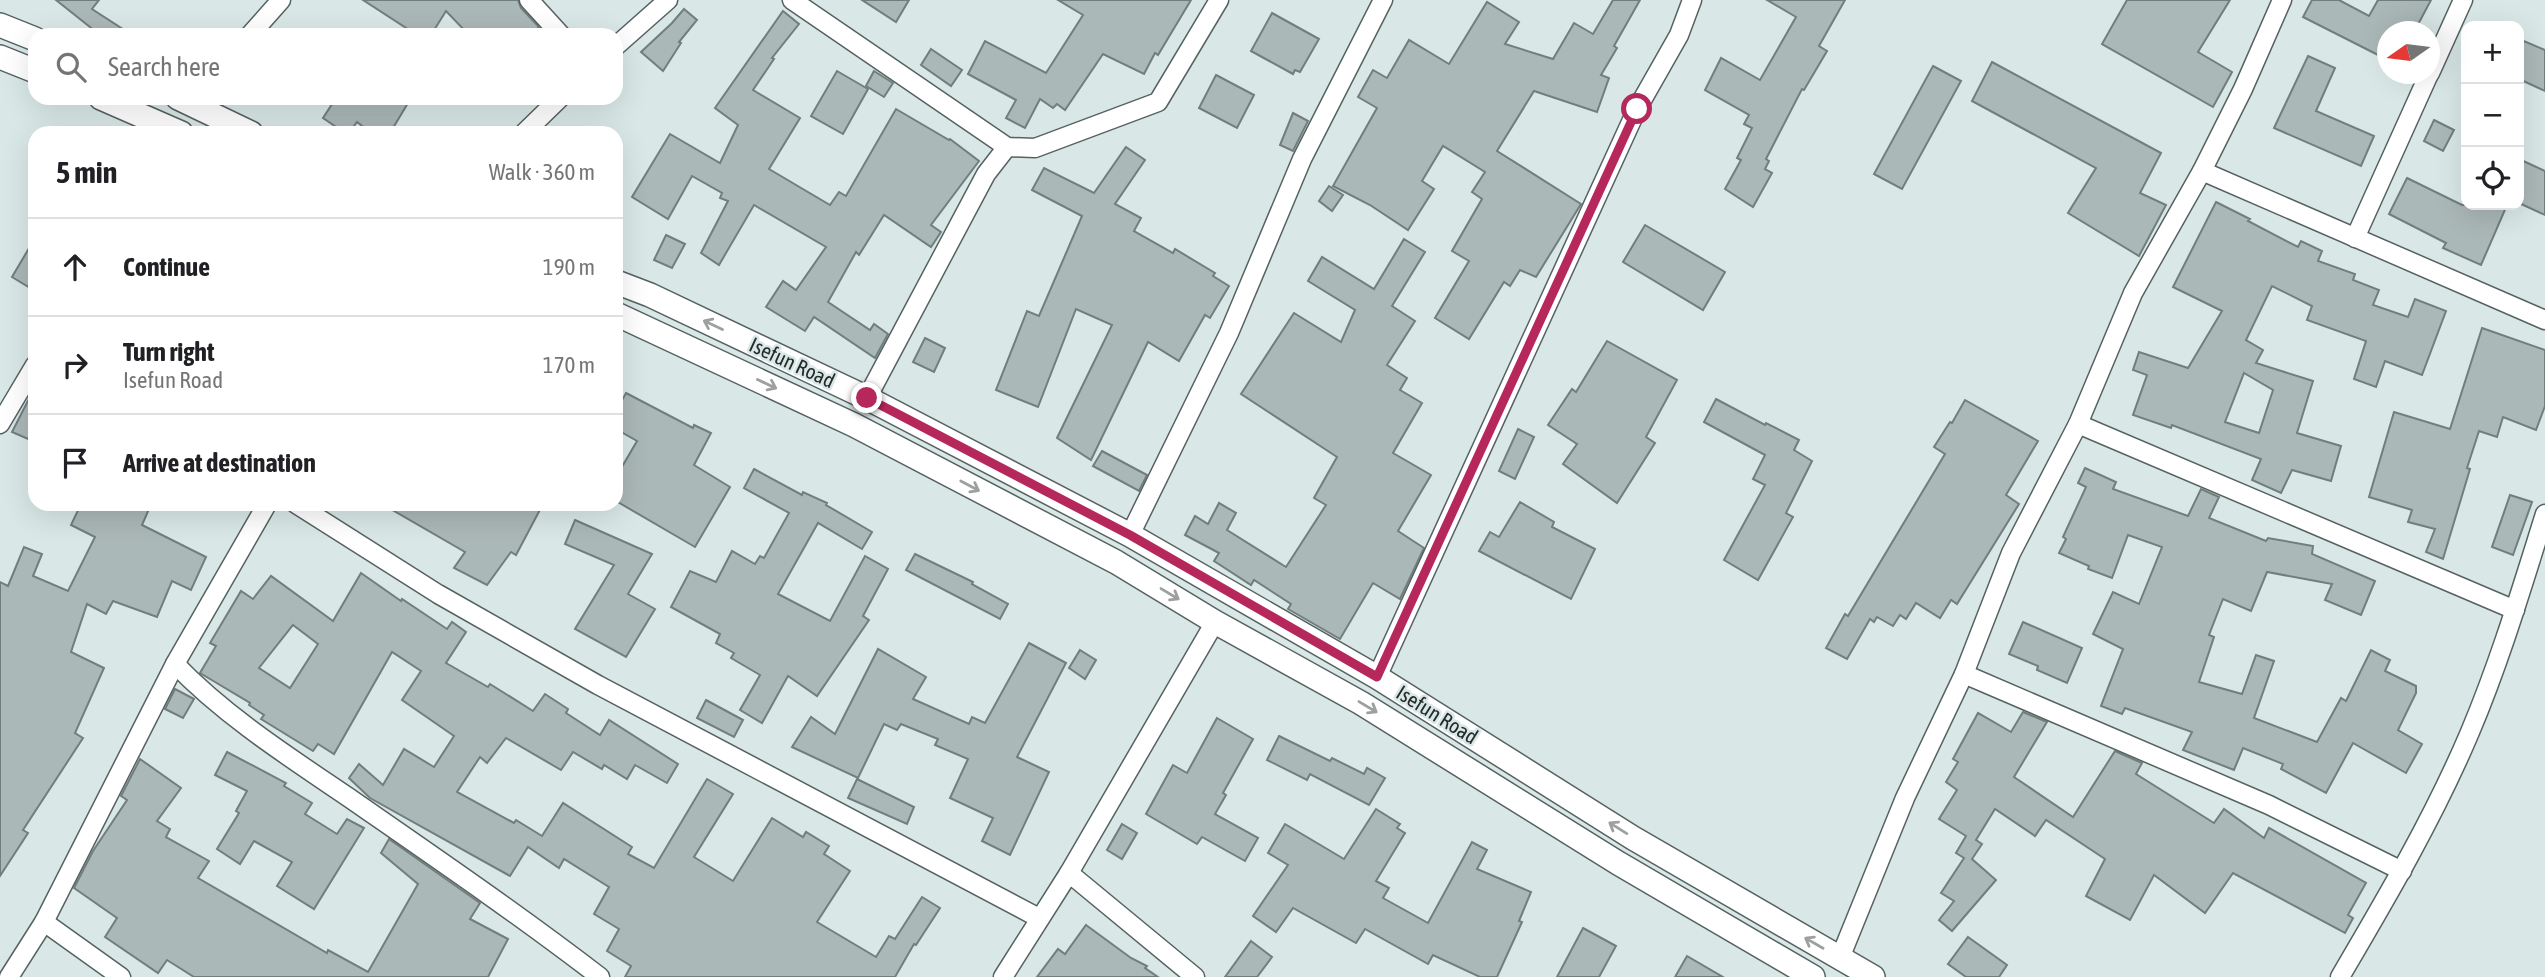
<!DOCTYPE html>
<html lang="en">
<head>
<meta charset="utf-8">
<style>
  :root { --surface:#fff; --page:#f2f2f2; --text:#202124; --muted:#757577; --line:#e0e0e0 }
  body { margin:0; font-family:"Asap Condensed",sans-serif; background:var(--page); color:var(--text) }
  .controls { position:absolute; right:21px; top:21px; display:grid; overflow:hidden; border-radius:14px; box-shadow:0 7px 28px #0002 }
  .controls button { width:63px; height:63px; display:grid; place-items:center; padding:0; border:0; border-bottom:2px solid var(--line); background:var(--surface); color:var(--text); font:35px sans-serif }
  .compass { position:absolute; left:2377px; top:21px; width:63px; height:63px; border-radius:50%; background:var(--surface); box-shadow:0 7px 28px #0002; rotate:256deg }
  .stop { position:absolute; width:21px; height:21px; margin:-16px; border:5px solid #b6285c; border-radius:50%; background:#fff }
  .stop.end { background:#b6285c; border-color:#fff; box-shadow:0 2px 7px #0008 }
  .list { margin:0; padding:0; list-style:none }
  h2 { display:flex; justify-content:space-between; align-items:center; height:91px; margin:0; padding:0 28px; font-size:30px }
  h2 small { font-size:23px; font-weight:400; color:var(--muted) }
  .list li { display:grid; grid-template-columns:46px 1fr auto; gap:21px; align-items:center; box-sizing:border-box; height:98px; padding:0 28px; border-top:2px solid var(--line) }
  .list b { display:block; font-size:26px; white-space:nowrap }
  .list p { margin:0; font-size:23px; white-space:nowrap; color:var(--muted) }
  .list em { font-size:23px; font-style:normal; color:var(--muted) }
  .icon { flex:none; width:38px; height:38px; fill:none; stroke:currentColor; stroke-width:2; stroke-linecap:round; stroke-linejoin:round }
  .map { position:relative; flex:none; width:2545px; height:977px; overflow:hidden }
  .search { position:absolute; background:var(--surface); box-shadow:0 7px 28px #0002; left:28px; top:28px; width:595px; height:77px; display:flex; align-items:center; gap:18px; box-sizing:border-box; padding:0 24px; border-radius:21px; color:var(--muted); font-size:26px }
  .panel { position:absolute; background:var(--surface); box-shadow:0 7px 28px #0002; left:28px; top:126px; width:595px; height:385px; border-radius:21px }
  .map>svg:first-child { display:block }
  .building { fill:#aab8b7; stroke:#717e7d; stroke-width:2; fill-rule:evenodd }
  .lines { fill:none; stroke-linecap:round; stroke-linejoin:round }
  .minor-casing { stroke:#556261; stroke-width:21 }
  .tertiary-casing { stroke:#556261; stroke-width:26 }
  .minor { stroke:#fff; stroke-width:18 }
  .tertiary { stroke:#fff; stroke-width:23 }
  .oneway { stroke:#9da09f }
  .route { stroke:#b6285c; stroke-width:9 }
  .labels { text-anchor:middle; stroke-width:5; stroke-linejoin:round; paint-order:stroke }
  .street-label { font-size:21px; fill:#252b2a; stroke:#d9e8e7 }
</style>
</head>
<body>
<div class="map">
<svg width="2545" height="977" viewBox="0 0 2545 977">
  <rect width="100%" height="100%" fill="#d9e8e7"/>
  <!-- building -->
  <g class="building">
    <polygon points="56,0 99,0 92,9 132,35 100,35"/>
    <polygon points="363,0 518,0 521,8 539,27 531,35 469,35 446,11 431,35 417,35"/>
    <polygon points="862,0 909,0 896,22"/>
    <polygon points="1058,0 1191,0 1158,55 1155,53 1144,74 1103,54 1065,110 1057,104 1053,108 1040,99 1025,128 1006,118 1016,100 968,74 985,41 1046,73 1083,15"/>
    <polygon points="1613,0 1640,0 1614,46 1617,48 1601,75 1609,78 1597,112 1534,91 1497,151 1581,204 1536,277 1520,270 1510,286 1504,282 1469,339 1435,318 1469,261 1452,251 1482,199 1472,192 1485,172 1443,146 1422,181 1434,189 1408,230 1370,205 1333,186 1377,108 1358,97 1373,70 1387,78 1409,40 1449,64 1487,2 1519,22 1505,44 1553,59 1574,23 1593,34"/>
    <polygon points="1767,0 1845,0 1819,46 1827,51 1804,90 1802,89 1766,159 1769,161 1765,169 1772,173 1753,207 1725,189 1741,160 1737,158 1752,128 1744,124 1749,115 1705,90 1721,58 1760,80 1796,17"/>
    <polygon points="2127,0 2230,0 2198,52 2232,72 2213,107 2102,44"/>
    <polygon points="2312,0 2339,0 2369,16 2378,0 2431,0 2414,32 2388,32 2388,60 2303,17"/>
    <polygon points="684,9 697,20 679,42 681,43 663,71 641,52 672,23"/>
    <polygon points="783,11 799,24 772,58 774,59 753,90 800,118 769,169 830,205 839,192 846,196 896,109 949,140 950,139 979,161 931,225 941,232 931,247 884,215 859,255 856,252 828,302 870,330 874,324 888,334 875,358 814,317 805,331 766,307 783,281 796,290 826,247 754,205 719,265 701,253 728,201 720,198 722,193 692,176 668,219 632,197 670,134 720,163 738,125 715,108"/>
    <polygon points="1272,13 1319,39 1300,72 1295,70 1293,74 1251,51"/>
    <polygon points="2519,39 2545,50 2545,91 2519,79"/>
    <polygon points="931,49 962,70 951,86 921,65"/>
    <polygon points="2308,56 2335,68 2316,111 2374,136 2361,166 2274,128"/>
    <polygon points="1992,62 2161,153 2140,193 2166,205 2139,256 2068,213 2096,168 1972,101"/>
    <polygon points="1933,66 1961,81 1902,189 1874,174"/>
    <polygon points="837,71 868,89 843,134 811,116"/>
    <polygon points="874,71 893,83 884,97 866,86"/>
    <polygon points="1216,75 1254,95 1237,128 1199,108"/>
    <polygon points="336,98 411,98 390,133 371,133 357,122 349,133 341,127 339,129 323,118"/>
    <polygon points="1293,113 1308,121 1293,151 1280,145"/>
    <polygon points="2434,120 2454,130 2443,151 2424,141"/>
    <polygon points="1126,147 1145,160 1115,204 1141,218 1134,231 1173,253 1175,249 1215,273 1213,276 1229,286 1210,318 1205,315 1179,361 1148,342 1091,460 1057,438 1112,325 1076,309 1038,407 996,390 1027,311 1039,316 1082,216 1032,190 1044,168 1094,193"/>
    <polygon points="2519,159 2545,171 2545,215 2519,203"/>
    <polygon points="2407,178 2462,205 2507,205 2481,265 2443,248 2446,243 2389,214"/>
    <polygon points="1329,186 1343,195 1332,211 1319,201"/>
    <path d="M2216 202 2250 219 2248 221 2298 247 2301 241 2322 251 2318 261 2355 274 2353 280 2379 290 2373 305 2408 317 2415 299 2446 311 2422 375 2385 361 2376 387 2354 379 2366 341 2307 320 2312 306 2272 286 2246 340 2263 350 2256 363 2313 381 2297 433 2341 446 2331 481 2292 470 2281 493 2252 480 2261 459 2172 425 2171 428 2133 415 2147 375 2133 370 2139 352 2188 368 2222 311 2173 287ZM2244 373 2273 390 2259 433 2225 422Z"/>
    <polygon points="1645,225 1725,272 1703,310 1623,262"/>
    <polygon points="666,235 685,244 672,268 654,260"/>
    <polygon points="35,238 35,291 12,277"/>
    <polygon points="1404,239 1425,252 1392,306 1415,321 1387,365 1407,378 1400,390 1422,403 1393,453 1431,475 1398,531 1424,548 1400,599 1373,583 1340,639 1288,609 1291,604 1254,580 1251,585 1214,561 1219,553 1185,535 1195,516 1208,524 1219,503 1236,513 1227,530 1286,567 1326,505 1314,498 1337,457 1241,394 1294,313 1341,342 1355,310 1308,281 1322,257 1374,289"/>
    <polygon points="2482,328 2545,350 2545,406 2536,430 2503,417 2497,437 2479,431 2467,468 2470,469 2443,559 2426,552 2435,529 2408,522 2412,510 2369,497 2394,412 2450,429"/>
    <polygon points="925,338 945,348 934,372 913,362"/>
    <polygon points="1607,341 1677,380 1646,437 1655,443 1617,503 1563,464 1577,444 1548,425 1572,389 1576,392"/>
    <polygon points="35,387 35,442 12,432"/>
    <polygon points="626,393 693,428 694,425 711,433 694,465 730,487 695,547 616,501 616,477 637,441 616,429 616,411"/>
    <polygon points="1716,399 1765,425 1766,423 1799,440 1794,450 1812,461 1786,513 1793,517 1758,580 1724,560 1765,485 1753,479 1765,455 1704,422"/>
    <polygon points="1965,400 2038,441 2006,495 2019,504 1957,604 1951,600 1940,618 1916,603 1906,619 1900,615 1893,626 1877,617 1874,622 1870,619 1847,659 1826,648 1845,614 1848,616 1945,454 1934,447 1950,422 1952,423"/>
    <polygon points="1518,429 1534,437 1515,479 1499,471"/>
    <polygon points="1102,451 1147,475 1139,491 1093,466"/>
    <polygon points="2085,468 2116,482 2113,489 2188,516 2201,489 2219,497 2209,518 2266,541 2268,538 2313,546 2312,554 2375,581 2361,615 2325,600 2332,584 2267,572 2251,611 2223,599 2209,635 2214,637 2199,682 2242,694 2256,655 2274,661 2254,718 2317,742 2341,698 2346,701 2371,650 2390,660 2385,671 2416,686 2416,693 2398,730 2422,744 2406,773 2353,743 2326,793 2281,769 2283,764 2243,748 2234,770 2183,750 2192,732 2125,708 2122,714 2101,706 2123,649 2093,634 2113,592 2139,604 2162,547 2128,535 2112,578 2088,569 2089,566 2059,553 2066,539 2063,537 2086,487 2078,483"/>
    <polygon points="754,469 802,495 803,492 827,503 826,505 872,532 862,549 818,523 778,594 830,621 865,556 888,569 863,616 869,620 817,696 788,676 762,723 740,710 760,675 731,658 734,653 716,643 720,634 671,607 690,571 716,582 732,551 755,564 760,556 764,558 789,513 744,488"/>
    <polygon points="2510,495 2532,502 2513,555 2492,547"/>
    <polygon points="1520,502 1554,522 1552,527 1595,549 1571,599 1479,551 1490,532 1499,537"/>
    <polygon points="81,504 138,504 149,509 142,525 206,557 191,590 172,581 157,617 113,601 106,614 87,604 71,652 104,668 75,733 83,738 23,830 28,833 0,876 0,582 8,586 24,547 42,554 33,576 68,591 95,537 71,525"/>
    <polygon points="382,504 543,504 516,555 511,552 487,585 454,568 465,552"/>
    <polygon points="575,520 652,554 628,594 655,609 626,657 575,629 614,565 565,544"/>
    <polygon points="915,554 973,582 972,584 1008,604 1000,619 906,570"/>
    <path d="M361 573 401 601 402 599 447 629 452 622 466 632 446 663 488 687 490 684 533 711 545 694 568 709 566 713 600 735 609 720 678 764 667 783 635 765 627 779 604 765 602 769 573 752 561 770 506 738 487 763 480 757 457 792 514 823 516 820 542 836 563 803 632 847 628 854 654 868 707 779 733 794 694 857 733 881 772 818 803 837 806 832 829 846 824 854 850 871 817 922 876 957 889 936 895 939 922 897 940 908 916 945 914 944 895 977H625L631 966 607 951 619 929 594 914 609 887 564 859 559 868 528 847 510 876 370 798 349 778 359 764 383 785 404 749 434 767 454 736 402 700 421 671 392 652 334 754 318 744 313 751 261 719 264 715 249 705 250 703 200 673 216 646 210 643 241 591 253 599 271 576 333 621ZM293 625 318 644 290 688 259 668Z"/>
    <polygon points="2023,622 2082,648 2067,683 2037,670 2038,666 2009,654"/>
    <polygon points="1029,643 1066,663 1017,757 1049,772 1010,855 982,841 993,818 950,798 968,759 935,745 938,739 901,724 897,730 884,724 858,778 792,747 811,717 835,734 878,649 926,677 913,699 969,724 972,717 985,723"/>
    <polygon points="1080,650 1096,660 1085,679 1069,668"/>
    <polygon points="175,689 194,699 183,718 165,709"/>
    <polygon points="706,700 743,720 734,737 697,718"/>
    <polygon points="2023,712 2047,722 2014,777 2073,817 2115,751 2142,763 2136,774 2214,823 2224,809 2264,838 2269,828 2366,883 2348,915 2353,918 2345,933 2233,873 2205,913 2154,875 2130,920 2086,896 2105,859 2046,820 2035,836 1995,809 1976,840 1982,844 1972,859 1996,880 1952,931 1939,920 1954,901 1941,893 1964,858 1956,853 1966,836 1939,819 1957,790 1946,782 1958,762 1953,759 1978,713 2011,732"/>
    <polygon points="1217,718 1253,739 1223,793 1226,795 1215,814 1258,838 1245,861 1202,837 1197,844 1146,814 1173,765 1187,773"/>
    <polygon points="1279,736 1330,761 1332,758 1364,774 1367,768 1385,778 1369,805 1310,774 1307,780 1267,760"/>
    <polygon points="227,752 286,783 284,786 312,803 305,814 337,834 347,819 364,828 314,909 277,886 292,862 254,841 240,864 217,849 239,813 236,811 247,791 215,775"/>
    <polygon points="140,759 181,788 157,821 170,829 166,837 209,861 198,878 327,953 328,950 368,972 418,884 381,853 389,839 480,903 470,919 508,939 488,977 194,977 167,960 158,973 105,937 117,918 74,888 93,851 127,800 121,796"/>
    <polygon points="857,779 914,807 907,824 848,798"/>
    <polygon points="1376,809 1400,824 1397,828 1405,833 1376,881 1389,888 1383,898 1428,923 1472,842 1487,850 1477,869 1531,892 1519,921 1522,922 1497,977 1480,977 1433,955 1428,964 1365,929 1356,943 1293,908 1276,932 1253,916 1288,865 1268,853 1285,824 1344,859"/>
    <polygon points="1122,824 1137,833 1122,859 1107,850"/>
    <polygon points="1086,925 1131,958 1147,966 1145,968 1158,977 1037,977 1058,949 1065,954"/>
    <polygon points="1583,928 1616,946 1599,977 1557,977"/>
    <polygon points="1968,937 2007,965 1999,977 1966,977 1948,964"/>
    <polygon points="1251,941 1272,957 1257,977 1225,977"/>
    <polygon points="1687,956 1723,977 1675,977"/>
  </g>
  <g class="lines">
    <!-- minor casing -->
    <g class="minor-casing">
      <g id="minor">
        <polyline points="529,0 561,35"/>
        <polyline points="792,0 1007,147 1035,148 1158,102 1219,0"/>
        <polyline points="250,35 281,0"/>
        <polyline points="616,46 668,0"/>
        <polyline points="2430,73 2463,0"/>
        <polyline points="524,133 560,98"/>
        <polyline points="2202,171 2545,320"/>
        <polyline points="2355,238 2429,74"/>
        <polyline points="867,398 986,174 1007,147"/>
        <polyline points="0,424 35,365"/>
        <polyline points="2078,424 2515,610"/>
        <polyline points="296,504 438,594 598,685 1039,918"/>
        <polyline points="1130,535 1229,333 1302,159 1383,0"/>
        <path d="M175 664C225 716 289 757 348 797 433 856 518 914 600 977"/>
        <polyline points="1964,674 2269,805 2402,871"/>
        <polyline points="1377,677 1637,109 1679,35 1692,0"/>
        <polyline points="1069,873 1195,977"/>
        <polyline points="44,922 121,977"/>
        <polyline points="1840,958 1905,798 1964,674 2011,553 2078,424 2133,293 2202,171 2243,89 2282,0"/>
        <polyline points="9,977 44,922 175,664 267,504"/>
        <polyline points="1003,977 1069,873 1215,622"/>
        <path d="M2340 977C2387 897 2434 817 2470 732 2500 661 2522 587 2545 514"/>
      </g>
    </g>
    <!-- tertiary casing -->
    <g class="tertiary-casing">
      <g id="tertiary">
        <polyline points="0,25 35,39"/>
        <polyline points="0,57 35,71"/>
        <polyline points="101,98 181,133"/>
        <polyline points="178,98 251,133"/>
        <polyline points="616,282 650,295 867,398 1130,535 1377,677 1633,838 1873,977"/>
        <polyline points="616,314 854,425 1116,562 1215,622 1361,703 1618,863 1813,977"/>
      </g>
    </g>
    <!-- minor -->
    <use href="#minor" class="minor"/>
    <!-- tertiary -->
    <use href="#tertiary" class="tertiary"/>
  </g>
  <!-- one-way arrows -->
  <defs><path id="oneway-shaft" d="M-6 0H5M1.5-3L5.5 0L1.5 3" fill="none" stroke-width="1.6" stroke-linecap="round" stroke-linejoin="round" transform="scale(1.75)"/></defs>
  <g class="oneway">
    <use href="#oneway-shaft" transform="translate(713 325) rotate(-155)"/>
    <use href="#oneway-shaft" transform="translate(767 384) rotate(25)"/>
    <use href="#oneway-shaft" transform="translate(970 486) rotate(28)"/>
    <use href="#oneway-shaft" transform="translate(1170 594) rotate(31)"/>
    <use href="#oneway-shaft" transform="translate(1368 707) rotate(31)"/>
    <use href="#oneway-shaft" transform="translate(1618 828) rotate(-148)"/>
    <use href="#oneway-shaft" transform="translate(1814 943) rotate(-150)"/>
  </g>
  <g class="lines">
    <!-- route -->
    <polyline class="route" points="867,398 1130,535 1377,677 1637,109"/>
  </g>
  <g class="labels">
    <!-- street labels -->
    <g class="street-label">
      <text transform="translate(792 363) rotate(25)" y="7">Isefun Road</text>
      <text transform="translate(1437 715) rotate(32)" y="7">Isefun Road</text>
    </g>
  </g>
</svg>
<div class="controls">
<button>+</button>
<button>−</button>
<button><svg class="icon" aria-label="locate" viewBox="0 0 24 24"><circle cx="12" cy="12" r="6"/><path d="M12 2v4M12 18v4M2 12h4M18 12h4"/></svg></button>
</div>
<svg class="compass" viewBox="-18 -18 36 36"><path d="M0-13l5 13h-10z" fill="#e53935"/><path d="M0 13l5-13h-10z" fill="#757577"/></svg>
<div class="stop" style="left:1637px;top:109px"></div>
<div class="stop end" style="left:867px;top:398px"></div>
<div class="search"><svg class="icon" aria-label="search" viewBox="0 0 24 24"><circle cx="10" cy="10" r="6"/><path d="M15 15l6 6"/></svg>Search here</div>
<section class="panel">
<h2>5 min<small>Walk · 360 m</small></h2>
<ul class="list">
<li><svg class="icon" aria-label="ahead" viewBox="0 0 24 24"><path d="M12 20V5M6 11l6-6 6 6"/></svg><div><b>Continue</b></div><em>190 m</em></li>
<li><svg class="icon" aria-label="right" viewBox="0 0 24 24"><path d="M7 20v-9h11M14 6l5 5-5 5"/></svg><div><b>Turn right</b><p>Isefun Road</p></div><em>170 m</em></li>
<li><svg class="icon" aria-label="arrive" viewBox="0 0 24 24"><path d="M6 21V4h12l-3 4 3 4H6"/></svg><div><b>Arrive at destination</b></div></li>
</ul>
</section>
</div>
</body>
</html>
